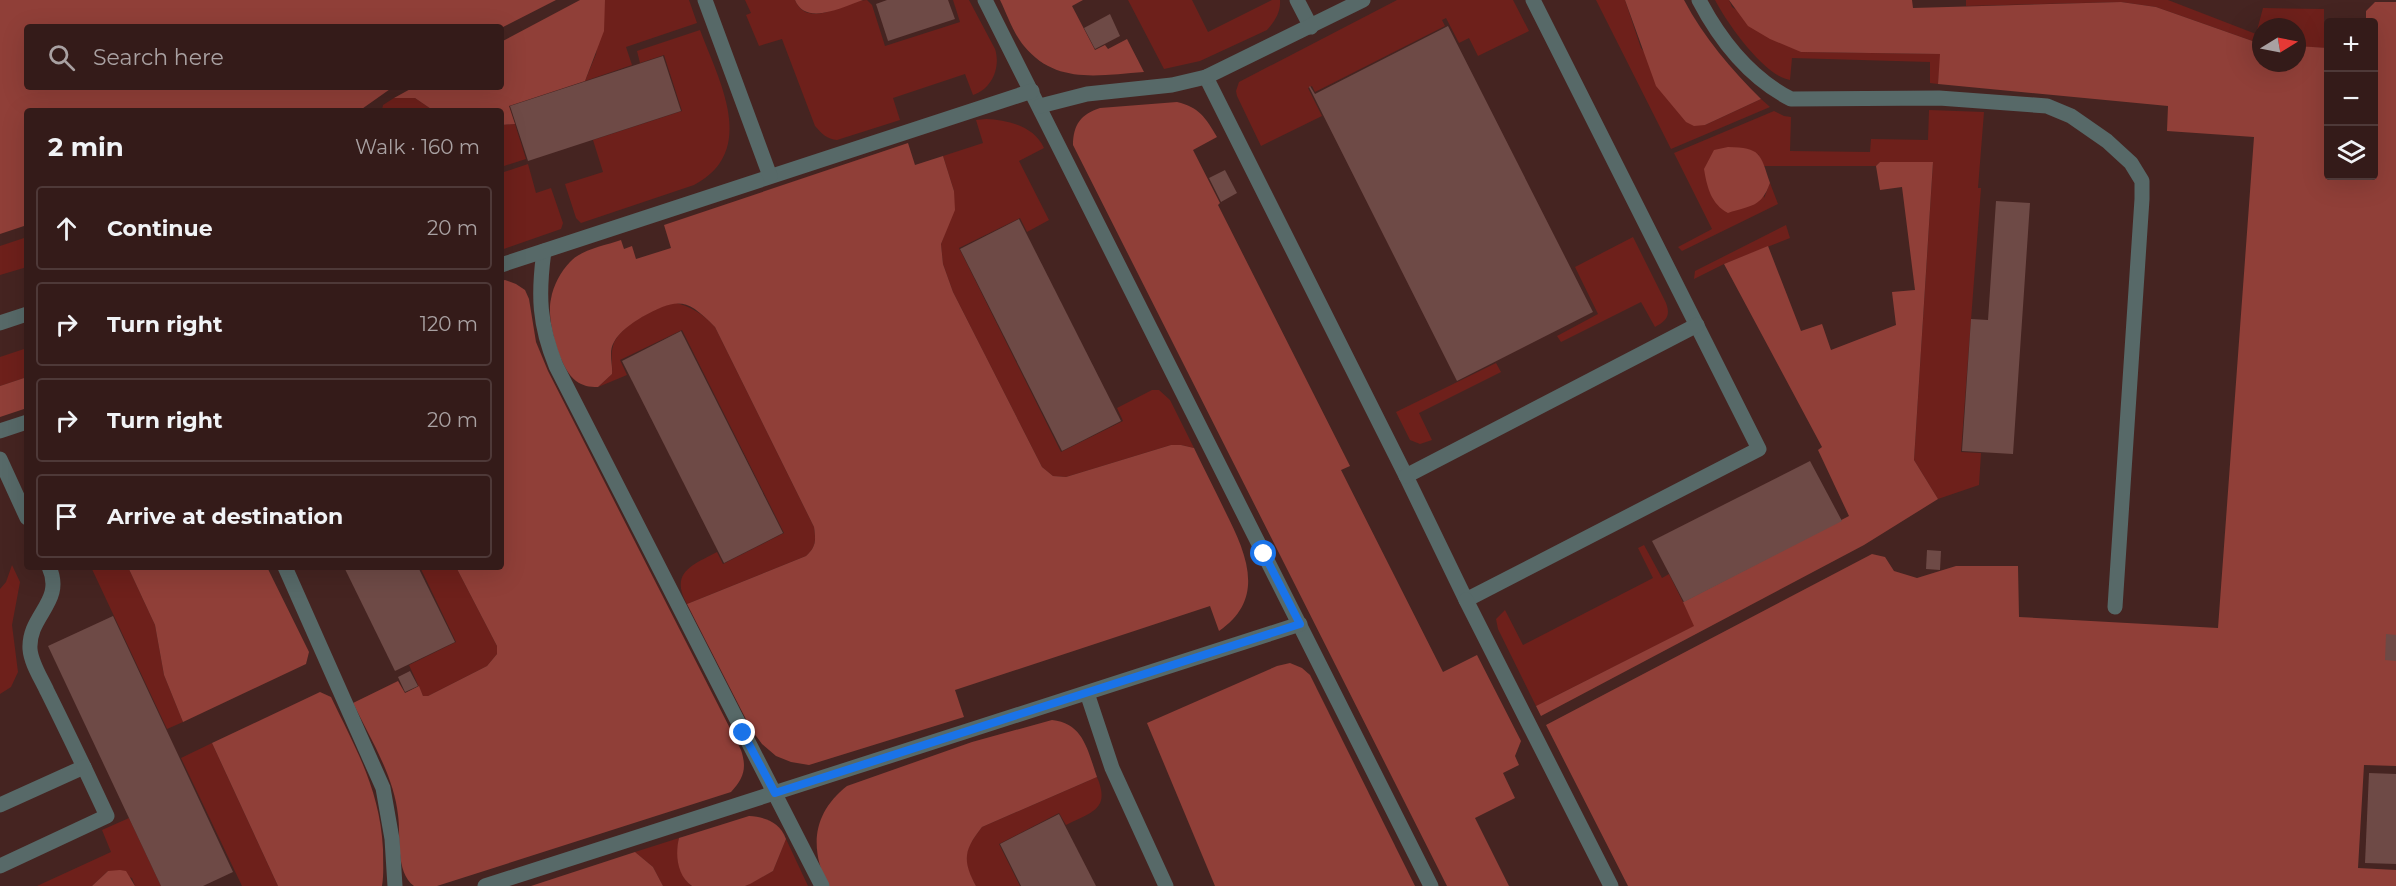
<!DOCTYPE html>
<html lang="en">
<head>
<meta charset="utf-8">
<style>
  :root { --surface:#341b19; --page:#3f2826; --text:#f1f3f6; --muted:#a9a1a2; --line:#4e3938 }
  body { margin:0; font-family:Montserrat,sans-serif; background:var(--page); color:var(--text) }
  .controls { position:absolute; right:18px; top:18px; display:grid; overflow:hidden; border-radius:6px; box-shadow:0 6px 24px #0002 }
  .controls button { width:54px; height:54px; display:grid; place-items:center; padding:0; border:0; border-bottom:2px solid var(--line); background:var(--surface); color:var(--text); font:30px sans-serif }
  .compass { position:absolute; left:2252px; top:18px; width:54px; height:54px; border-radius:50%; background:var(--surface); box-shadow:0 6px 24px #0002; rotate:80deg }
  .stop { position:absolute; width:18px; height:18px; margin:-14px; border:4px solid #1a73e8; border-radius:50%; background:#fff }
  .stop.end { background:#1a73e8; border-color:#fff; box-shadow:0 2px 6px #0008 }
  .list { margin:0; padding:0; list-style:none }
  h2 { display:flex; justify-content:space-between; align-items:center; height:78px; margin:0; padding:0 24px; font-size:26px }
  h2 small { font-size:20px; font-weight:400; color:var(--muted) }
  .list li { display:grid; grid-template-columns:39px 1fr auto; gap:18px; align-items:center; box-sizing:border-box; height:84px; margin:0 12px 12px; padding:0 12px; border:2px solid var(--line); border-radius:6px }
  .list b { display:block; font-size:22px; white-space:nowrap }
  .list em { font-size:20px; font-style:normal; color:var(--muted) }
  .icon { flex:none; width:33px; height:33px; fill:none; stroke:currentColor; stroke-width:2; stroke-linecap:round; stroke-linejoin:round }
  .map { position:relative; flex:none; width:2396px; height:886px; overflow:hidden }
  .search { position:absolute; background:var(--surface); box-shadow:0 6px 24px #0002; left:24px; top:24px; width:480px; height:66px; display:flex; align-items:center; gap:15px; box-sizing:border-box; padding:0 21px; border-radius:6px; color:var(--muted); font-size:22px }
  .panel { position:absolute; background:var(--surface); box-shadow:0 6px 24px #0002; left:24px; top:108px; width:480px; height:462px; border-radius:6px }
  .map>svg:first-child { display:block }
  .green { fill:#6e201b }
  .forest { fill:#903f38 }
  .building { fill:#6e4a46 }
  .lines { fill:none; stroke-linecap:round; stroke-linejoin:round }
  .lane { stroke:#576968; stroke-width:15 }
  .street { stroke:#576968; stroke-width:15 }
  .route { stroke:#1a73e8; stroke-width:8 }
</style>
</head>
<body>
<div class="map">
<svg width="2396" height="886" viewBox="0 0 2396 886">
  <rect width="100%" height="100%" fill="#452421"/>
  <!-- green -->
  <g class="green">
    <polygon points="605,0 689,0 697,23 626,47 632,65 585,81 596,54"/>
    <path d="M745 0H795C808 31 847 0 867 0L872 5 885 46 960 22 953 0H969L995 49C1001 67 992 89 973 95L965 74 893 98 900 120 837 140C827 139 822 134 815 126L782 39 759 46 746 15 751 13Z"/>
    <path d="M1128 0H1192L1208 32 1272 0H1280C1281 12 1275 21 1267 30L1200 61 1164 69Z"/>
    <polygon points="1397,0 1513,0 1529,31 1478,56 1469,38 1459,43 1446,18 1442,20 1445,26 1315,92 1312,86 1308,88 1322,116 1261,146 1237,96 1236,91 1239,82"/>
    <polygon points="1596,0 1625,0 1641,48 1705,125 1761,99 1770,107 1671,149"/>
    <path d="M1715 0H1729L1732 7 1801 52 1941 54 1938 84 1930 83V62L1792 58 1790 80C1764 76 1727 23 1715 0Z"/>
    <polygon points="1966,0 2168,0 2256,34 2263,8 2324,9 2324,48 2297,46 2297,27 2261,27 2261,44 2156,7 2121,2 1966,6"/>
    <path d="M700 30C719 81 759 151 694 185L581 223 576 218 565 184 603 172 593 140 682 111 664 55 640 63 637 51Z"/>
    <polygon points="394,98 415,98 434,111 382,110 383,105"/>
    <polygon points="1929,110 1984,112 1978,188 1981,188 1961,452 1981,453 1979,485 1938,499 1914,460 1933,163 1880,162 1876,166 1764,166 1758,154 1764,198 1770,183 1778,204 1682,251 1678,247 1712,229 1674,153 1774,111 1784,116 1791,117 1790,151 1870,152 1871,139 1928,140"/>
    <path d="M986 119C1008 120 1034 126 1044 148L1019 161 1049 220 1027 232 1020 218 959 248 1061 452 1123 421 1117 408 1152 390H1159L1170 400 1194 448 1181 445H1171L1066 477 1053 476 1042 467 953 292 943 264 941 244 948 225 954 191 943 156 983 143 976 120Z"/>
    <polygon points="515,124 526,159 501,167 501,125"/>
    <polygon points="528,164 536,193 551,188 563,223 561,229 501,250 501,173"/>
    <polygon points="1786,225 1790,238 1724,264 1694,279 1695,271"/>
    <polygon points="27,237 27,267 0,275 0,246"/>
    <path d="M1633 237 1666 303C1671 316 1666 321 1655 327L1641 302 1561 342 1557 336 1598 314 1575 267Z"/>
    <path d="M673 302C692 307 702 313 715 327L814 527C816 541 816 547 806 556L687 604C669 572 693 565 717 552L723 564 784 533 682 330 620 360 627 375 598 387 612 374C613 365 610 356 613 346 618 326 655 309 673 302Z"/>
    <polygon points="27,348 27,377 0,386 0,357"/>
    <polygon points="1496,363 1501,372 1419,413 1432,440 1420,444 1410,440 1396,412"/>
    <polygon points="1644,545 1662,578 1669,574 1695,626 1536,706 1498,629 1496,619 1505,610 1523,645 1653,578 1638,548"/>
    <polygon points="12,565 20,582 12,625 18,672 11,687 0,694 0,589 6,582"/>
    <polygon points="91,567 128,567 155,625 164,675 183,722 167,729"/>
    <polygon points="420,567 456,567 497,646 497,654 487,666 428,696 423,696 409,665 456,642"/>
    <polygon points="212,743 278,886 242,886 181,758"/>
    <path d="M1097 777C1111 810 1091 812 1066 825L1059 813 999 844 1020 886H976C961 860 964 850 982 827Z"/>
    <polygon points="129,818 161,886 135,886 132,878 108,871 92,886 37,886 111,852 102,830"/>
    <path d="M679 838C676 853 679 877 692 886H663L653 867 635 852Z"/>
    <polygon points="786,839 808,886 745,886 773,871"/>
  </g>
  <!-- forest -->
  <g class="forest">
    <polygon points="0,0 556,0 501,28 27,27 27,87 393,87 359,111 27,111 27,225 0,234"/>
    <polygon points="580,0 605,0 604,31 585,81 509,106 515,124 501,125 501,111 434,111 415,98 394,98 414,87 501,87 501,42"/>
    <path d="M795 0H863C844 6 806 27 795 0Z"/>
    <path d="M1000 0H1083L1072 6 1095 50 1105 45 1108 49 1127 39 1144 72C1099 75 1056 85 1024 46 1013 33 1007 14 1000 0Z"/>
    <path d="M1625 0H1684C1704 38 1731 69 1761 99L1705 125 1694 126 1686 122 1656 86Z"/>
    <polygon points="1729,0 1912,0 1913,8 2121,2 2156,7 2261,44 2261,63 2297,63 2297,46 2328,48 2328,176 2374,176 2374,22 2366,22 2366,11 2375,2 2396,2 2396,766 2364,765 2358,868 2396,870 2396,886 1628,886 1546,725 1872,554 1885,557 1894,571 1917,578 1956,566 2018,566 2019,617 2218,628 2254,137 2167,131 2168,106 1938,84 1940,54 1801,52 1770,39 1748,26"/>
    <path d="M1177 102C1199 107 1206 118 1217 137L1193 150 1220 203 1218 205 1350 466 1341 470 1443 672 1477 655 1521 741 1515 756 1519 765 1503 773 1515 798 1475 818 1509 886H1447L1073 145C1073 125 1081 114 1100 108Z"/>
    <path d="M908 143 915 165 943 156 954 191 955 210 941 244 943 264 953 292 1042 467 1053 476 1066 477 1171 445H1181L1194 448C1204 469 1215 490 1225 511 1246 553 1267 598 1219 631L1210 606 955 690 964 717 809 765 791 762 776 756 762 744 751 729 687 604 806 556C816 547 816 541 814 527L715 327C686 297 677 298 642 317 632 323 619 332 614 342 608 352 613 364 612 374L598 387C589 387 583 386 576 381 559 368 546 319 551 299 553 286 561 271 570 262 582 249 604 246 621 240L624 249 632 246 636 259 671 248 664 225Z"/>
    <path d="M1728 147C1761 148 1760 153 1770 183 1761 208 1751 205 1728 213 1711 204 1707 187 1704 169L1714 150Z"/>
    <polygon points="1880,162 1933,162 1914,460 1938,499 1864,545 1541,716 1536,706 1694,626 1683,602 1849,516 1818,450 1822,447 1724,264 1768,246 1801,331 1822,324 1831,350 1896,325 1892,292 1915,290 1902,187 1880,190 1876,166"/>
    <path d="M505 280 516 284 525 290 529 299 536 342 548 371 741 750C747 768 744 778 731 792L437 886H414C395 872 401 836 398 815 394 776 370 738 353 703L398 681 405 693 419 686 423 696H428L487 666 497 654V646L456 567H501V281Z"/>
    <polygon points="27,377 27,408 0,417 0,386"/>
    <polygon points="128,567 267,567 309,652 306,664 183,722 164,675 155,625"/>
    <polygon points="1290,663 1302,668 1310,675 1415,886 1215,886 1147,723 1277,666"/>
    <path d="M320 692 331 697C356 749 380 790 383 849 383 862 384 874 382 886H278L212 743Z"/>
    <path d="M1052 720C1084 723 1088 752 1097 777L982 827C964 850 962 860 976 886H828C809 847 813 813 847 786L972 742Z"/>
    <path d="M749 816C765 817 780 822 786 839L773 871 750 884 745 886H692C677 876 675 854 679 838Z"/>
    <polygon points="635,852 653,867 663,886 531,886"/>
    <polygon points="120,870 126,871 135,886 92,886 108,871"/>
  </g>
  <!-- building -->
  <g class="building">
    <polygon points="887,0 948,0 955,19 888,41 876,4"/>
    <polygon points="1110,14 1120,36 1095,49 1084,28"/>
    <polygon points="1448,26 1593,312 1457,381 1309,87 1310,86 1315,94"/>
    <polygon points="663,56 681,111 528,161 510,106"/>
    <polygon points="1225,170 1237,193 1221,202 1209,178"/>
    <polygon points="1996,201 2030,203 2013,454 1962,451 1971,319 1988,320"/>
    <polygon points="1019,219 1121,421 1062,451 960,249"/>
    <polygon points="681,331 783,533 724,563 622,361"/>
    <polygon points="1810,461 1842,521 1684,602 1652,541"/>
    <polygon points="1927,550 1941,551 1940,570 1926,569"/>
    <polygon points="344,567 418,567 455,642 395,671"/>
    <polygon points="113,616 233,872 203,886 161,886 48,646"/>
    <polygon points="2386,634 2396,635 2396,661 2385,660"/>
    <polygon points="410,671 418,686 405,692 398,677"/>
    <polygon points="2369,773 2396,774 2396,864 2365,863"/>
    <polygon points="1059,814 1096,886 1021,886 1000,844"/>
  </g>
  <g class="lines">
    <!-- lane -->
    <g class="lane">
      <polyline points="985,0 1431,886"/>
      <polyline points="1297,0 1311,27"/>
      <path d="M1699 0C1720 40 1750 78 1791 99L1939 98 2047 106 2071 116 2107 141 2131 163 2142 181V199L2115 607"/>
      <polyline points="1206,77 1406,476 1466,600 1759,449 1533,0"/>
      <polyline points="1040,106 1087,94 1172,85 1206,77 1363,0"/>
      <path d="M544 251C538 295 539 324 556 366L822 886"/>
      <polyline points="501,265 1032,91"/>
      <polyline points="0,323 27,314"/>
      <polyline points="0,431 27,422"/>
      <polyline points="0,459 27,518"/>
      <polyline points="1406,476 1697,325"/>
      <polyline points="285,567 383,788 392,839 395,886"/>
      <polyline points="1466,600 1611,886"/>
      <polyline points="1087,693 1112,768 1166,886"/>
      <path d="M0 805 84 767C72 742 60 717 47 691 41 678 31 663 30 649 28 615 65 602 49 567"/>
      <polyline points="0,866 107,816 84,767"/>
      <polyline points="485,886 1300,624"/>
    </g>
    <!-- street -->
    <polyline class="street" points="705,0 770,176"/>
  </g>
  <g class="lines">
    <!-- route -->
    <polyline class="route" points="743,733 775,793 1300,624 1264,554"/>
  </g>
</svg>
<div class="controls">
<button>+</button>
<button>−</button>
<button><svg class="icon" aria-label="layers" viewBox="0 0 24 24"><path d="M12 4l9 5-9 5-9-5zM3 14l9 5 9-5"/></svg></button>
</div>
<svg class="compass" viewBox="-18 -18 36 36"><path d="M0-13l5 13h-10z" fill="#e53935"/><path d="M0 13l5-13h-10z" fill="#a9a1a2"/></svg>
<div class="stop" style="left:1264px;top:554px"></div>
<div class="stop end" style="left:743px;top:733px"></div>
<div class="search"><svg class="icon" aria-label="search" viewBox="0 0 24 24"><circle cx="10" cy="10" r="6"/><path d="M15 15l6 6"/></svg>Search here</div>
<section class="panel">
<h2>2 min<small>Walk · 160 m</small></h2>
<ul class="list">
<li><svg class="icon" aria-label="ahead" viewBox="0 0 24 24"><path d="M12 20V5M6 11l6-6 6 6"/></svg><div><b>Continue</b></div><em>20 m</em></li>
<li><svg class="icon" aria-label="right" viewBox="0 0 24 24"><path d="M7 20v-9h11M14 6l5 5-5 5"/></svg><div><b>Turn right</b></div><em>120 m</em></li>
<li><svg class="icon" aria-label="right" viewBox="0 0 24 24"><path d="M7 20v-9h11M14 6l5 5-5 5"/></svg><div><b>Turn right</b></div><em>20 m</em></li>
<li><svg class="icon" aria-label="arrive" viewBox="0 0 24 24"><path d="M6 21V4h12l-3 4 3 4H6"/></svg><div><b>Arrive at destination</b></div></li>
</ul>
</section>
</div>
</body>
</html>
